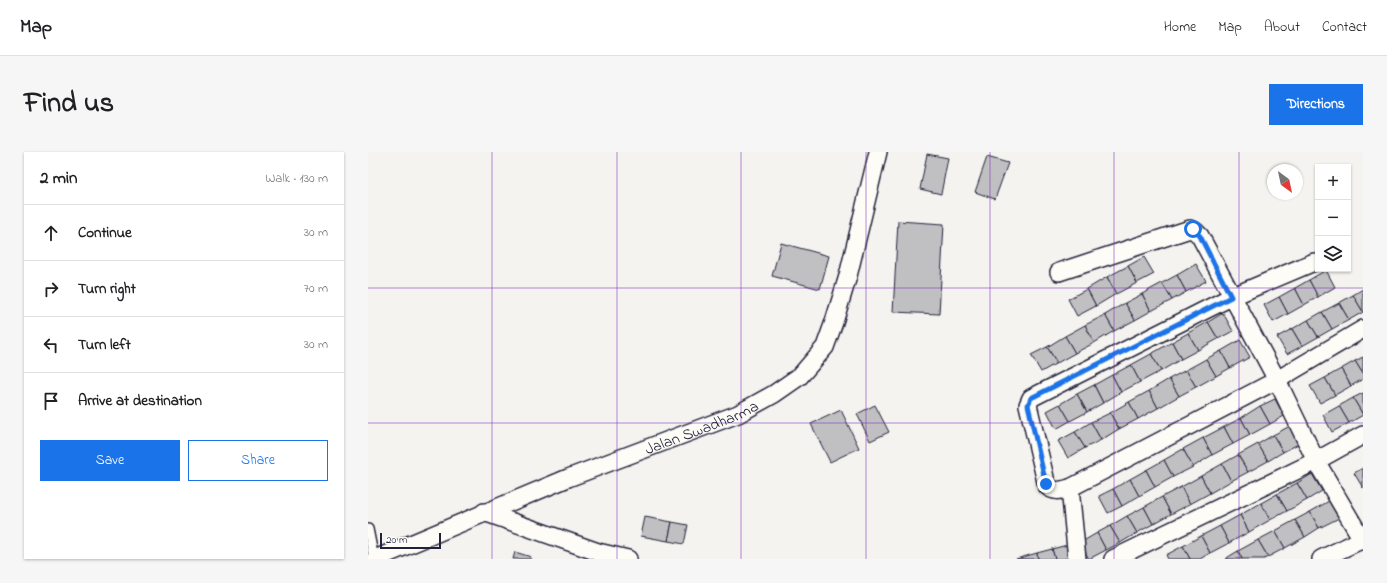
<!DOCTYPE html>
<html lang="en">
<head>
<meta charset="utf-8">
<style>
  :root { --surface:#fff; --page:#f6f6f6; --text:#202124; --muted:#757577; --line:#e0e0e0; --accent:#1a73e8 }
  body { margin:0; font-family:"Indie Flower",sans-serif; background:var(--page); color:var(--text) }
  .controls { position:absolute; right:12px; top:12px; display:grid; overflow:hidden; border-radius:0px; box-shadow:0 1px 3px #0004 }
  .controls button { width:36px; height:36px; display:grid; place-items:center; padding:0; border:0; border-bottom:1px solid var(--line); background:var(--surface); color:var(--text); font:20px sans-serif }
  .compass { position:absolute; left:899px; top:12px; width:36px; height:36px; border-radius:50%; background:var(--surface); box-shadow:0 1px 3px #0004; rotate:147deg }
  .scale { position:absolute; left:12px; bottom:10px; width:61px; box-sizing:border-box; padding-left:4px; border:2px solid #22223b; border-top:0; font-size:11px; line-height:14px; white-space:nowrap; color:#22223b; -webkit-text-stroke:3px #fdfcf7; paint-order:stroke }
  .stop { position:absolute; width:12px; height:12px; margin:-9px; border:3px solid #1a73e8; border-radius:50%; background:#fff }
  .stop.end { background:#1a73e8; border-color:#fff; box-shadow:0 1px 4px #0008 }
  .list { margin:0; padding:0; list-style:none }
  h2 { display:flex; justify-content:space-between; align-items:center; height:52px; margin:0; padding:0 16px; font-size:17px }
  h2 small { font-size:13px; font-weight:400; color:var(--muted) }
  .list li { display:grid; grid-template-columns:26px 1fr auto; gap:12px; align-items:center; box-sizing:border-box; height:56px; padding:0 16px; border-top:1px solid var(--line) }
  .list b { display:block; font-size:15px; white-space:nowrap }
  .list em { font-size:13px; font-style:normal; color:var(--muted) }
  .actions { display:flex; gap:8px; padding:12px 16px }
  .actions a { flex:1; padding:9px 0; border:1px solid var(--accent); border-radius:0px; text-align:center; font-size:14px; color:var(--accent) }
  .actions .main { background:var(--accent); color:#fff }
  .icon { flex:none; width:22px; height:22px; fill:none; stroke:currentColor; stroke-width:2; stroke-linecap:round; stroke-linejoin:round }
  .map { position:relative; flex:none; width:995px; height:407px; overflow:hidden; border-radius:0px }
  header { display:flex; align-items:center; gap:24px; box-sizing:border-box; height:56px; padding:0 20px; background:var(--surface); border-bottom:1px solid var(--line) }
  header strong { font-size:19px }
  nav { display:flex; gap:22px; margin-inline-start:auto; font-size:14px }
  .intro { display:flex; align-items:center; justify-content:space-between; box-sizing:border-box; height:96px; padding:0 24px }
  h1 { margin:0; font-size:28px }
  .button { padding:10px 18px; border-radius:0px; background:var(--accent); color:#fff; font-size:14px; font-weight:700 }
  main { display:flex; gap:24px; padding:0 24px }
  aside { flex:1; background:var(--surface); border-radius:0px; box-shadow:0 1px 3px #0004 }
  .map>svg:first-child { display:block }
  .building { fill:#c0bfc2; stroke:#22223b }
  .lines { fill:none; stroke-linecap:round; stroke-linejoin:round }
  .service-casing { stroke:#22223b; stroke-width:12 }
  .minor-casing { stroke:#22223b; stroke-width:20 }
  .service { stroke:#fdfcf7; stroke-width:9 }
  .minor { stroke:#fdfcf7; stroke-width:17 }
  .route { stroke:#1a73e8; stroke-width:5 }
  .grid { fill:none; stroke:#7b2cbf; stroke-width:1; stroke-opacity:0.55 }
  .labels { text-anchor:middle; stroke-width:3.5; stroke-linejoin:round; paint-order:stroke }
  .street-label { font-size:16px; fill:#22223b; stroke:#fdfcf7 }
</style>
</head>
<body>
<header>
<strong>Map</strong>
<nav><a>Home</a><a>Map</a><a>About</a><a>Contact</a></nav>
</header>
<div class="intro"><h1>Find us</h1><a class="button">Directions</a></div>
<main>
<aside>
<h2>2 min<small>Walk · 130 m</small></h2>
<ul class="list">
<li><svg class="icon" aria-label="ahead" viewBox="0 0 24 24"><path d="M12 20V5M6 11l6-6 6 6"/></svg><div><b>Continue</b></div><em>30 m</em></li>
<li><svg class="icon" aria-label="right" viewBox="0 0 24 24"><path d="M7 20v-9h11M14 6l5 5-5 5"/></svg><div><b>Turn right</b></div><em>70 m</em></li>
<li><svg class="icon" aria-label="left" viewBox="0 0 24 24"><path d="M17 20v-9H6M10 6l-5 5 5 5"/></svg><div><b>Turn left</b></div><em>30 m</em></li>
<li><svg class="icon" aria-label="arrive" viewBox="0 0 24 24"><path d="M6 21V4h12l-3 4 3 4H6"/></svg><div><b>Arrive at destination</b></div></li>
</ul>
<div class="actions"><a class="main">Save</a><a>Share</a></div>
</aside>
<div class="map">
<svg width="995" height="407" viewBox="0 0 995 407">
  <rect width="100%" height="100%" fill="#f4f3ef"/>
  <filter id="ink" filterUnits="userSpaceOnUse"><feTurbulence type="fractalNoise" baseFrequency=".025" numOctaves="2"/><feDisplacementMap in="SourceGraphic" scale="8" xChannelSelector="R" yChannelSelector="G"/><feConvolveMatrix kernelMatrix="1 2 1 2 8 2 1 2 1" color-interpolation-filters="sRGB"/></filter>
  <g filter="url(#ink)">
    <!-- building -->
    <g class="building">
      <polygon points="559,2 580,6 573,42 552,37"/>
      <polygon points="619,5 640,11 627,47 607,40"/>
      <polygon points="530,69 576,72 571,162 525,160"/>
      <polygon points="413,91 461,104 452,137 404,124"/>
      <polygon points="776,105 786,122 769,131 760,114"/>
      <polygon points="828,112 838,129 818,140 809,123"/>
      <polygon points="760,114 769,131 748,142 739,125"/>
      <polygon points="958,118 967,135 950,145 941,128"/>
      <polygon points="809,123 818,140 804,148 794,131"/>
      <polygon points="739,125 748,142 728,154 719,137"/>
      <polygon points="941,128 950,145 936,153 927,136"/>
      <polygon points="794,131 804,148 783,159 774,142"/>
      <polygon points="927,136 936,153 920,162 911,145"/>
      <polygon points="719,137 728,154 709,164 700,147"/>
      <polygon points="995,137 995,160 985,143"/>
      <polygon points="774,142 783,159 767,168 757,151"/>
      <polygon points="985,143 995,160 981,168 971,151"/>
      <polygon points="911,145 920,162 905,170 896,153"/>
      <polygon points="757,151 767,168 746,179 737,163"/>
      <polygon points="971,151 981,168 964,177 954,160"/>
      <polygon points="954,160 964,177 950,185 940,168"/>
      <polygon points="855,161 865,179 850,187 840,170"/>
      <polygon points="737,163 746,179 726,191 717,173"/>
      <polygon points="940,168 950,185 934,194 924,177"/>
      <polygon points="840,170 850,187 830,198 820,181"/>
      <polygon points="717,173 726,191 707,201 697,184"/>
      <polygon points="924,177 934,194 919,202 909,185"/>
      <polygon points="820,181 830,198 813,207 804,190"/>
      <polygon points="697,184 707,201 689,211 679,195"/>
      <polygon points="872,188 882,205 862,216 853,199"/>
      <polygon points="804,190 813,207 793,219 783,202"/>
      <polygon points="679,195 689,211 673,220 663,203"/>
      <polygon points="853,199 862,216 848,224 838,207"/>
      <polygon points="783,202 793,219 772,230 763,213"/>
      <polygon points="995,205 995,222 987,209"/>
      <polygon points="838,207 848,224 828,235 818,218"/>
      <polygon points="987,209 995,222 995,227 983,234 973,217"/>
      <polygon points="763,213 772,230 753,240 744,223"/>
      <polygon points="973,217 983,234 967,243 957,226"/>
      <polygon points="818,218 828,235 811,244 801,227"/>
      <polygon points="744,223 753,240 735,251 726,233"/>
      <polygon points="957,226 967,243 952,251 942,234"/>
      <polygon points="801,227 811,244 790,256 781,239"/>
      <polygon points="726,233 735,251 719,260 709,242"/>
      <polygon points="781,239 790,256 770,267 761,250"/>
      <polygon points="995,241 995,263 985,246"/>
      <polygon points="709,242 719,260 702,269 692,252"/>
      <polygon points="985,246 995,263 981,271 971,254"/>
      <polygon points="907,247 916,264 902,272 892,254"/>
      <polygon points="761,250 770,267 751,277 742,261"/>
      <polygon points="692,252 702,269 688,277 679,259"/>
      <polygon points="507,253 521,280 502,289 489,262"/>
      <polygon points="892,254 902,272 882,283 873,266"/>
      <polygon points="971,254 981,271 964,280 955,263"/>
      <polygon points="473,258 491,296 462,310 443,272"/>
      <polygon points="742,261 751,277 733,288 723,270"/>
      <polygon points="873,266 882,283 865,292 856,275"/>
      <polygon points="723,270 733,288 717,296 707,280"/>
      <polygon points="924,273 934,290 915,300 905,283"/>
      <polygon points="856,275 865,292 844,303 835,286"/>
      <polygon points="707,280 717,296 700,306 690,289"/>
      <polygon points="905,283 915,300 900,309 890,292"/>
      <polygon points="835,286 844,303 825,315 815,297"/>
      <polygon points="890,292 900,309 880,320 870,303"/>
      <polygon points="815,297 825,315 805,325 796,308"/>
      <polygon points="870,303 880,320 863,329 854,312"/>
      <polygon points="796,308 805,325 787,335 778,318"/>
      <polygon points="854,312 863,329 842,341 833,324"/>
      <polygon points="995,316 995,336 986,321"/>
      <polygon points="778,318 787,335 771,344 762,327"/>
      <polygon points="944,322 954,339 939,348 929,331"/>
      <polygon points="833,324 842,341 822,352 813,335"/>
      <polygon points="762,327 771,344 754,354 745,337"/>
      <polygon points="929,331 939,348 919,359 909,342"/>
      <polygon points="813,335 822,352 803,362 794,345"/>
      <polygon points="745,337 754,354 740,361 731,344"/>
      <polygon points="909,342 919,359 902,368 893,351"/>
      <polygon points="794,345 803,362 785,372 776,355"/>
      <polygon points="961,349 971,366 951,376 942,360"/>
      <polygon points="893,351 902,368 881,380 872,363"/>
      <polygon points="776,355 785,372 769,381 759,364"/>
      <polygon points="942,360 951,376 937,385 927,368"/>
      <polygon points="872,363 881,380 861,391 852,374"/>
      <polygon points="759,364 769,381 752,391 742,374"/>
      <polygon points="277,365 304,370 300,389 273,384"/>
      <polygon points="927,368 937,385 917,396 907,379"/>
      <polygon points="304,370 320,373 316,392 300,389"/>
      <polygon points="742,374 752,391 738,398 729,381"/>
      <polygon points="852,374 861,391 842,401 833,384"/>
      <polygon points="907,379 917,396 900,405 890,388"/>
      <polygon points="729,381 738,398 721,407 712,391"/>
      <polygon points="833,384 842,401 832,407 822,407 815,394"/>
      <polygon points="890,388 900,405 896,407 874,407 870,399"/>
      <polygon points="699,393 703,407 687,407 684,397"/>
      <polygon points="815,394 822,407 800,407 798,403"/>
      <polygon points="684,397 687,407 670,407 669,401"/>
      <polygon points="870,399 874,407 857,407"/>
      <polygon points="147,400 163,405 162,407 145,407"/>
      <polygon points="669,401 670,407 648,407"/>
    </g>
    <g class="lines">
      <!-- service casing -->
      <g class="service-casing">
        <polyline id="service" points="0,377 6,407"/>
      </g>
      <!-- minor casing -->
      <g class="minor-casing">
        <g id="minor">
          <path d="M946 110 863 145 663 246 660 253 679 334C686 341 694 338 702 336L909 228 995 177"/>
          <polyline points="691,120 822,77 827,79 832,84 909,228 948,309 995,389"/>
          <polyline points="702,336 709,407"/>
          <polyline points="116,360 230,400 260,407"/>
          <path id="s1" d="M7 407 200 326 370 262 406 242 432 224 457 195 466 170 480 124 510 0"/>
          <polyline points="745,407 948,309 995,283"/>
          <polyline points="953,407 995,387"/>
        </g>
      </g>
      <!-- service -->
      <use href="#service" class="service"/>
      <!-- minor -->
      <use href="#minor" class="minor"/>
    </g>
  </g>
  <g class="lines" filter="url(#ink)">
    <!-- route -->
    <polyline class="route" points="678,332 660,253 663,246 863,145 832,84 825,77"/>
  </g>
  <!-- grid -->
  <path class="grid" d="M124 0V407M249 0V407M373 0V407M498 0V407M622 0V407M746 0V407M871 0V407M0 136H995M0 271H995"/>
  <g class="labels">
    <!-- street labels -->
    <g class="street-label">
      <text dy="6" stroke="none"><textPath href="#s1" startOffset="352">Jalan Swadharma</textPath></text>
    </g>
  </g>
</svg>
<div class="controls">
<button>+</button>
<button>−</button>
<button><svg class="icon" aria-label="layers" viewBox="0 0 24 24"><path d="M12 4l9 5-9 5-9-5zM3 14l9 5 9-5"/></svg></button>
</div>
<svg class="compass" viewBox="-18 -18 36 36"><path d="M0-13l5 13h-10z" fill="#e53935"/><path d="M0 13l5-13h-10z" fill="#757577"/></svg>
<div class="scale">20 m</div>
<div class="stop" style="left:825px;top:77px"></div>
<div class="stop end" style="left:678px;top:332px"></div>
</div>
</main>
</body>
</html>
